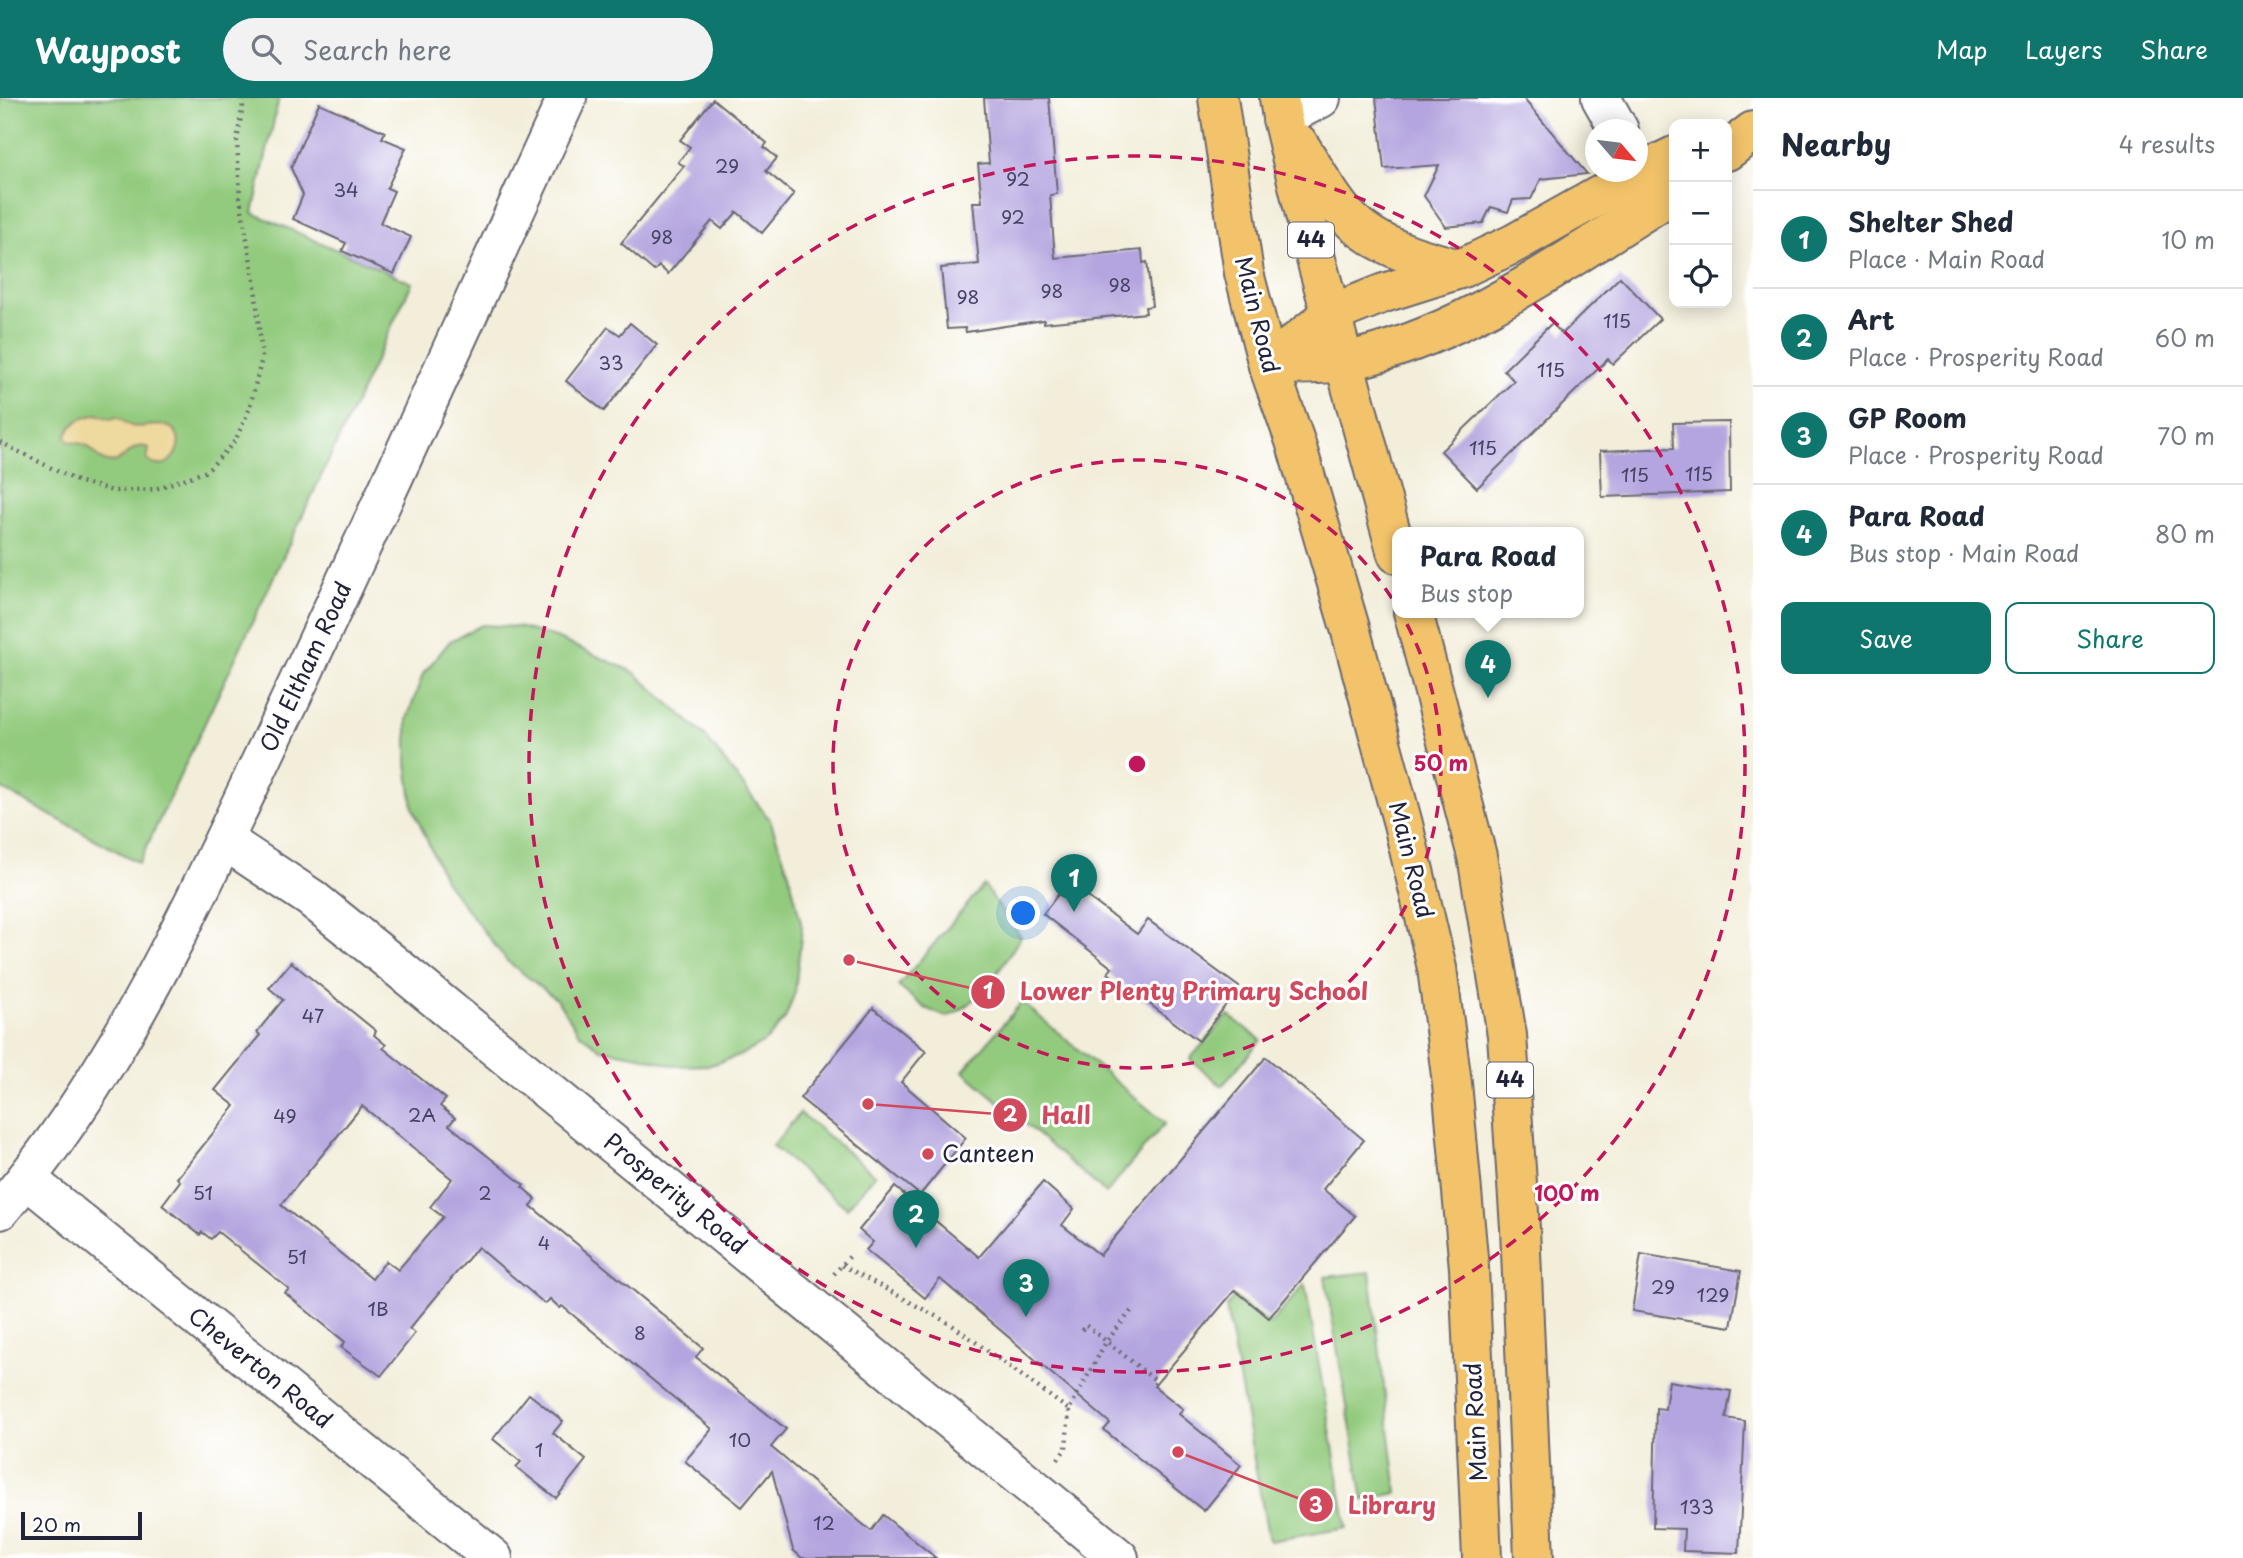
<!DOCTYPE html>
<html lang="en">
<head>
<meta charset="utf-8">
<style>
  :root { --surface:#fff; --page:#f2f2f3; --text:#1f2937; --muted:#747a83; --line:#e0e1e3; --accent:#0f766e }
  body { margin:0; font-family:"Playpen Sans",sans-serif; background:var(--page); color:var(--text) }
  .controls { position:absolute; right:21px; top:21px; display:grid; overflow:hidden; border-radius:14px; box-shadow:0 4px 18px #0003 }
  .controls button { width:63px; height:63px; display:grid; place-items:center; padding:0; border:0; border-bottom:2px solid var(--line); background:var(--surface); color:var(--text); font:35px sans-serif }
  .compass { position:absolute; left:1585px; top:21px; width:63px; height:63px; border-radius:50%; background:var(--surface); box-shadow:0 4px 18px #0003; rotate:118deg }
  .scale { position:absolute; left:21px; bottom:18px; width:121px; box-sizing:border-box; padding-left:7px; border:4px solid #22223b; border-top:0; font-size:19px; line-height:24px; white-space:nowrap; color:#22223b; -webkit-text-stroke:5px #fff; paint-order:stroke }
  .you { position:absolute; left:1024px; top:816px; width:24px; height:24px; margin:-18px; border:5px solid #fff; border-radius:50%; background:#1a73e8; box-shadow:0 0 0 10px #1a73e833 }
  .badge { display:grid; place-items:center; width:46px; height:46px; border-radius:50%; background:var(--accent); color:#fff; font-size:23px; font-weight:700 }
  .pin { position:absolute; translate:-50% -58px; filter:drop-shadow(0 2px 4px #0008) }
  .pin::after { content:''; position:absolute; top:37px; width:24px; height:21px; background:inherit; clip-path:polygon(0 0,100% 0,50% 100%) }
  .popup { position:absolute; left:1392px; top:429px; width:192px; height:91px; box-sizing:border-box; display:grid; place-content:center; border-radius:14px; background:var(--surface); filter:drop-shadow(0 2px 5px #0005); font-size:23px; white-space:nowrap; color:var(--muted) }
  .popup b { font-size:26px; color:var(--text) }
  .popup::after { content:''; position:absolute; left:50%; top:100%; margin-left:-14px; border:14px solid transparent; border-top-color:var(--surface) }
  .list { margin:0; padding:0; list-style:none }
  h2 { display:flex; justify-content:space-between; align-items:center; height:91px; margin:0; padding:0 28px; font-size:30px }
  h2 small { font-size:23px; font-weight:400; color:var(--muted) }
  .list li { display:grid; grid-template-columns:46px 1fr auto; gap:21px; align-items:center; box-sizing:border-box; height:98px; padding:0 28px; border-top:2px solid var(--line) }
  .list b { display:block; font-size:26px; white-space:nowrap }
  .list p { margin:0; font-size:23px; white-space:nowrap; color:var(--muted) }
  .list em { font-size:23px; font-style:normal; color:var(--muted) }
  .actions { display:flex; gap:14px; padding:21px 28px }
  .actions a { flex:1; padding:16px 0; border:2px solid var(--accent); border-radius:14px; text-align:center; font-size:24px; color:var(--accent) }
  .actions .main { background:var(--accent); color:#fff }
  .icon { flex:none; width:38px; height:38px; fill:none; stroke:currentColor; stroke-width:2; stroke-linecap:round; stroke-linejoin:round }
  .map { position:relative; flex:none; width:1753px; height:1460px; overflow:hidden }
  header { display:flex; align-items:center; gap:42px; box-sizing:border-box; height:98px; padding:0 35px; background:var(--accent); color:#fff }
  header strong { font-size:33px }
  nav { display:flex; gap:38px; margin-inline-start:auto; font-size:24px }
  .search { width:490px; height:63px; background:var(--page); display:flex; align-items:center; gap:18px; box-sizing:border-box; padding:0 24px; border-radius:38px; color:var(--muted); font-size:26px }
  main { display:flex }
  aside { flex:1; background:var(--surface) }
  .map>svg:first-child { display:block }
  .green { fill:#93cb7e; stroke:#5a765c; stroke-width:2 }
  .sand { fill:#eeda9e; stroke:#887e6c; stroke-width:2 }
  .building { fill:#b4a4df; fill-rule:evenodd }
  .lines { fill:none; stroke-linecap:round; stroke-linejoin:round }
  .minor-casing { stroke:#6b6973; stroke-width:42 }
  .major-casing { stroke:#6b6973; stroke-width:42 }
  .path { stroke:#6b6973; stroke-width:4.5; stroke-dasharray:2 5; stroke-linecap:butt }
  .minor { stroke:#fff; stroke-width:38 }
  .major { stroke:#f2c36a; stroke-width:38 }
  .ring { fill:none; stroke:#c2185b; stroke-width:3.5; stroke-dasharray:12 9 }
  .poi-dot { fill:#d1495b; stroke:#fff; stroke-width:2.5 }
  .labels { text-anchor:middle; stroke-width:6; stroke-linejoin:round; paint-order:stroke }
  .number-label { font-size:19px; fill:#464264 }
  .shield { fill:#fff; stroke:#646476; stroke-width:2 }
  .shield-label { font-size:21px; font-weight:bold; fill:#22223b }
  .street-label { font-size:23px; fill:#22223b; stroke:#fff }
  .poi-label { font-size:23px; fill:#22223b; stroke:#fff; text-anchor:start }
  .centre { fill:#c2185b; stroke:#fff; stroke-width:3.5 }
  .ring-label { font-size:21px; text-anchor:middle; font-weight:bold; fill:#c2185b; stroke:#fff; stroke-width:6; stroke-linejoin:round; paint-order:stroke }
  .leader { fill:none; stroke:#d1495b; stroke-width:2.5 }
  .callout-dot { fill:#d1495b; stroke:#fff; stroke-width:2.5 }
  .mark-label { font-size:21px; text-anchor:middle; font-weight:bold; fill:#fff }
  .callout-label { font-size:24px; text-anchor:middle; font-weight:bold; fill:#d1495b; stroke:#fff; stroke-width:6; stroke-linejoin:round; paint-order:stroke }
</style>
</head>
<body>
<header>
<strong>Waypost</strong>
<div class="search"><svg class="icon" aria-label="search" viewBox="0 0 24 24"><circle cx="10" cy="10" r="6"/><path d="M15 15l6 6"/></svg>Search here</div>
<nav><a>Map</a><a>Layers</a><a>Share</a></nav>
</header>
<main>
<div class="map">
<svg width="1753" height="1460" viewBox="0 0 1753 1460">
  <rect width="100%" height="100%" fill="#fff"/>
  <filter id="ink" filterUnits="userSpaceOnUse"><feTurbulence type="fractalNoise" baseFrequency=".0143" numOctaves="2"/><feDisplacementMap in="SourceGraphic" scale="14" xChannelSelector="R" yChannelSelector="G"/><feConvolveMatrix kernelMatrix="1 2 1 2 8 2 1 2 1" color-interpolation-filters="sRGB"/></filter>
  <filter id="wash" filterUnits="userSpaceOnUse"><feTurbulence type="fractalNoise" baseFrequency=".00686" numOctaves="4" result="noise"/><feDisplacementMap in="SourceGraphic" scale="28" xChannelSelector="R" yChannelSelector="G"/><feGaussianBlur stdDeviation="1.57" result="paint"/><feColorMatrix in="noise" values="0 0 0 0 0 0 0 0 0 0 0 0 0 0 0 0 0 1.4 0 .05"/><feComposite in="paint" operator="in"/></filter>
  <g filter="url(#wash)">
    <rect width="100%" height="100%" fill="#f3eeda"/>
    <!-- green -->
    <g class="green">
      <polygon points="0,0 279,0 253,115 412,185 139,765 0,690"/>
      <polygon points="482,527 519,529 556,540 634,574 705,638 770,722 789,775 802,829 795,894 785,921 766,943 741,957 711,967 675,968 640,958 601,951 579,935 556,901 507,863 445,783 413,710 407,666 407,621 423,576 450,543"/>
      <path d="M984 787 1021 839C1000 870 982 906 946 919L925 910 898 888Z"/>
      <polygon points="1022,904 1165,1025 1106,1095 963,973"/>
      <polygon points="1228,917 1261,942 1222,988 1190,961"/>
      <polygon points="800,1015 875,1077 847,1110 772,1048"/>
      <polygon points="1370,1174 1397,1395 1363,1402 1325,1179"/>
      <polygon points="1305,1186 1347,1430 1269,1443 1226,1209 1234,1199 1270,1226"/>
    </g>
    <!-- sand -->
    <path class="sand" d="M98 316 110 321 117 319C122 322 127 326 131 328 144 331 163 322 174 332 188 346 167 380 147 362L149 350C130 342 126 367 108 364 97 363 94 350 85 347 80 345 73 345 68 343L66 339C71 323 83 319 98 316Z"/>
    <g id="blocks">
      <!-- building -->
      <g class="building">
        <polygon points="984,0 1049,0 1057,96 1050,97 1055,160 1142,152 1143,165 1147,164 1152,208 1145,209 1146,215 1044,225 1044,222 966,234 965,230 947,231 941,170 979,166 973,104 982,104 978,66 989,65"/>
        <polygon points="1376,0 1523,0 1587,76 1541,81 1531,101 1513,102 1508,114 1491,109 1483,125 1446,129 1424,98 1439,67 1384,71"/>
        <polygon points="713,1 767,45 764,49 777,60 766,73 794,96 762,135 737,114 722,131 712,123 668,176 659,168 654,173 621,145 684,68 678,64 690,49 680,42"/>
        <polygon points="319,5 385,34 382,40 406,50 387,90 394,93 380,125 411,139 394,176 342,153 346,145 293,121 303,97 291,70"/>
        <polygon points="1620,179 1660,221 1613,266 1608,261 1477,390 1441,353 1514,283 1504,272 1552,225 1562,236"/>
        <polygon points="630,225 657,247 604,313 566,283 608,229 620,237"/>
        <polygon points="1729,324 1730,394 1602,399 1600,353 1674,350 1673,325"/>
        <polygon points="1068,784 1137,836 1148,822 1239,889 1199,943 1108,875 1112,870 1043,816"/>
        <path d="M291 864 376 933 374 937 386 947 383 950 446 1001 440 1008 455 1020 449 1027 524 1087 522 1089 536 1101 531 1108 703 1250 696 1259 786 1331 771 1349 871 1433 883 1417 936 1460H802L793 1452 772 1373 742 1409 685 1363 712 1331 562 1208 560 1210 550 1201 545 1206 478 1149 409 1231 415 1235 381 1278 341 1249 345 1244 285 1195 289 1191 218 1134 211 1141 202 1134 200 1137 162 1107 180 1083 177 1080 235 1008 215 992 260 937 257 934 283 902 269 890ZM362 1008 452 1081 430 1109 443 1119 398 1172 386 1163 372 1181 281 1107Z"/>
        <polygon points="873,910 926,953 901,984 966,1040 920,1097 800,1000"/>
        <polygon points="1266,959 1364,1042 1323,1091 1355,1118 1269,1220 1235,1192 1154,1288 1183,1311 1179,1316 1241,1367 1204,1413 1104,1332 1110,1325 940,1181 925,1200 866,1152 873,1144 859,1132 895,1089 979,1159 1043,1084 1074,1111 1062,1127 1100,1157"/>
        <polygon points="1641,1156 1741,1173 1731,1229 1632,1213"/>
        <polygon points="1669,1283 1731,1293 1726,1320 1745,1323 1739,1455 1683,1453 1684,1431 1653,1430 1656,1310 1665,1311"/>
        <polygon points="529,1296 563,1323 553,1335 586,1362 556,1400 516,1369 521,1364 493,1341"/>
      </g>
    </g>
  </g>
  <g filter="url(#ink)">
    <use href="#blocks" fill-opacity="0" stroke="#6b6973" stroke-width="2"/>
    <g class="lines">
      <!-- minor casing -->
      <g class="minor-casing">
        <g id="minor">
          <polyline points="1601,0 1619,32"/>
          <polyline points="1282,20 1321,0"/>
          <polyline points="224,742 311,800 392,865 1119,1460"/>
          <polyline points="27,1081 493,1460"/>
          <path d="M0 1112C114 981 190 813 264 657 368 439 466 219 567 0"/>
        </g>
      </g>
      <!-- major casing -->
      <g class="major-casing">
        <g id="major">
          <polyline points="1218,0 1244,175 1268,267 1295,343 1350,530 1403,726 1437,870 1452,985 1469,1170 1482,1460"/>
          <polyline points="1279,0 1282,20 1314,154 1397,456"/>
          <path d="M1298 45C1312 66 1324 90 1340 110 1369 147 1417 160 1460 171"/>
          <polyline points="1727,53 1753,33"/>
          <polyline points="1268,267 1331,216 1384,195 1460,171 1513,146 1643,73 1674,58"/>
          <path d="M1268 267C1293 266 1322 268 1347 263 1462 239 1560 165 1658 105L1674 93"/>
          <polyline points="1413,514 1477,758 1507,937 1520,1130 1534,1460"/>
        </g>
      </g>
      <!-- path -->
      <g class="path">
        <polyline points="0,344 77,383 113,393 155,391 207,373 235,343 249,312 262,260 255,188 240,100 237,43 244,0"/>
        <polyline points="842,1167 952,1227 1069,1312 1106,1244 1131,1213"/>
        <polyline points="834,1176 850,1158"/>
        <polyline points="1082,1232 1086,1227 1156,1283 1153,1288"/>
        <polyline points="1058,1361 1066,1350 1069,1312"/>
      </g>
      <!-- minor -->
      <use href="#minor" class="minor"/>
      <!-- major -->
      <use href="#major" class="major"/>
    </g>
  </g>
  <!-- distance rings -->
  <g class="ring">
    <circle cx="1137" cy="666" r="304"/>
    <circle cx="1137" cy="666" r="608"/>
  </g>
  <!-- markers -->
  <circle class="poi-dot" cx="928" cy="1056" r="7"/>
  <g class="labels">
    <!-- number labels -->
    <g class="number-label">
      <text x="727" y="75">29</text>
      <text x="1018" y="88">92</text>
      <text x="346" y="99">34</text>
      <text x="1013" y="126">92</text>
      <text x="662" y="146">98</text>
      <text x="1120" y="194">98</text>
      <text x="1052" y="200">98</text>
      <text x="968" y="206">98</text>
      <text x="1617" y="230">115</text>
      <text x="611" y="272">33</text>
      <text x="1551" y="279">115</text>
      <text x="1483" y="357">115</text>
      <text x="1699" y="383">115</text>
      <text x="1635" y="384">115</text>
      <text x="313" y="925">47</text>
      <text x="422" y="1024">2A</text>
      <text x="285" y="1025">49</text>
      <text x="203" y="1102">51</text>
      <text x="485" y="1102">2</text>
      <text x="544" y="1152">4</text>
      <text x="297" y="1166">51</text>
      <text x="1663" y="1196">29</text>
      <text x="1713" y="1204">129</text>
      <text x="378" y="1218">1B</text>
      <text x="640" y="1242">8</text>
      <text x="740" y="1349">10</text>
      <text x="539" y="1359">1</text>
      <text x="1697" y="1416">133</text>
      <text x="824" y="1432">12</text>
    </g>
    <!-- shield labels -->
    <g class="shield">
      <rect x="1288" y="124.5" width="46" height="35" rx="5"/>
      <rect x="1487" y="964.5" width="46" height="35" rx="5"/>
    </g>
    <g class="shield-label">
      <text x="1311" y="149">44</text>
      <text x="1510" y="989">44</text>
    </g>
    <!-- street labels -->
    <g class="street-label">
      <text transform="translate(1257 217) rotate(76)" y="8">Main Road</text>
      <text transform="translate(306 569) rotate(-65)" y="8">Old Eltham Road</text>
      <text transform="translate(1411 762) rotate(76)" y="8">Main Road</text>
      <text transform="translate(675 1096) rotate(39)" y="8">Prosperity Road</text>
      <text transform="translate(260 1270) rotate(39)" y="8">Cheverton Road</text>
      <text transform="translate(1476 1324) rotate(-93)" y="8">Main Road</text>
    </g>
    <!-- poi labels -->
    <g class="poi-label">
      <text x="942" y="1064">Canteen</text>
    </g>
  </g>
  <circle cx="1137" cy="666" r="10" class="centre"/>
  <g class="ring-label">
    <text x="1441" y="673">50 m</text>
    <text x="1567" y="1103">100 m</text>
  </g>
  <!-- callouts -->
  <path class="leader" d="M849 862L988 894M868 1006L1010 1017M1178 1354L1316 1407"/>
  <g class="callout-dot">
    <circle cx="849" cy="862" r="7"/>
    <circle cx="868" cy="1006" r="7"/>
    <circle cx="1178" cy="1354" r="7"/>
    <circle cx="988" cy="894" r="18"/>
    <circle cx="1010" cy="1017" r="18"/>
    <circle cx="1316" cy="1407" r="18"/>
  </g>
  <g class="mark-label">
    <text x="988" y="901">1</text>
    <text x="1010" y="1024">2</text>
    <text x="1316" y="1415">3</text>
  </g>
  <g class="callout-label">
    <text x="1194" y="902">Lower Plenty Primary School</text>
    <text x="1066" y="1026">Hall</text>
    <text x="1392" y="1416">Library</text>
  </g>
</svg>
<div class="controls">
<button>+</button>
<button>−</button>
<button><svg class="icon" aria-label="locate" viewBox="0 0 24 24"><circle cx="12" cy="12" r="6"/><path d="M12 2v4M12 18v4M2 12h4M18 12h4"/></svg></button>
</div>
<svg class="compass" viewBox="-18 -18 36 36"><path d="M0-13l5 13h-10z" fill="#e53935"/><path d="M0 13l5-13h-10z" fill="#747a83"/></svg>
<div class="scale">20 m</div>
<div class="you"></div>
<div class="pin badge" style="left:1074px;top:814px">1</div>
<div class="pin badge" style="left:916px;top:1150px">2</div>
<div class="pin badge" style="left:1026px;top:1219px">3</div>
<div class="pin badge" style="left:1488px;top:600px">4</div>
<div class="popup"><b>Para Road</b>Bus stop</div>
</div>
<aside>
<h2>Nearby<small>4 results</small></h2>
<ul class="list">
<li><span class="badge">1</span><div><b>Shelter Shed</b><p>Place · Main Road</p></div><em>10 m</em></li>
<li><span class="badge">2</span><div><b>Art</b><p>Place · Prosperity Road</p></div><em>60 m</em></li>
<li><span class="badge">3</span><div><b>GP Room</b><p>Place · Prosperity Road</p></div><em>70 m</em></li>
<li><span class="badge">4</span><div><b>Para Road</b><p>Bus stop · Main Road</p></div><em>80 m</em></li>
</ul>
<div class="actions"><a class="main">Save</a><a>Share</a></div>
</aside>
</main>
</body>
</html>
